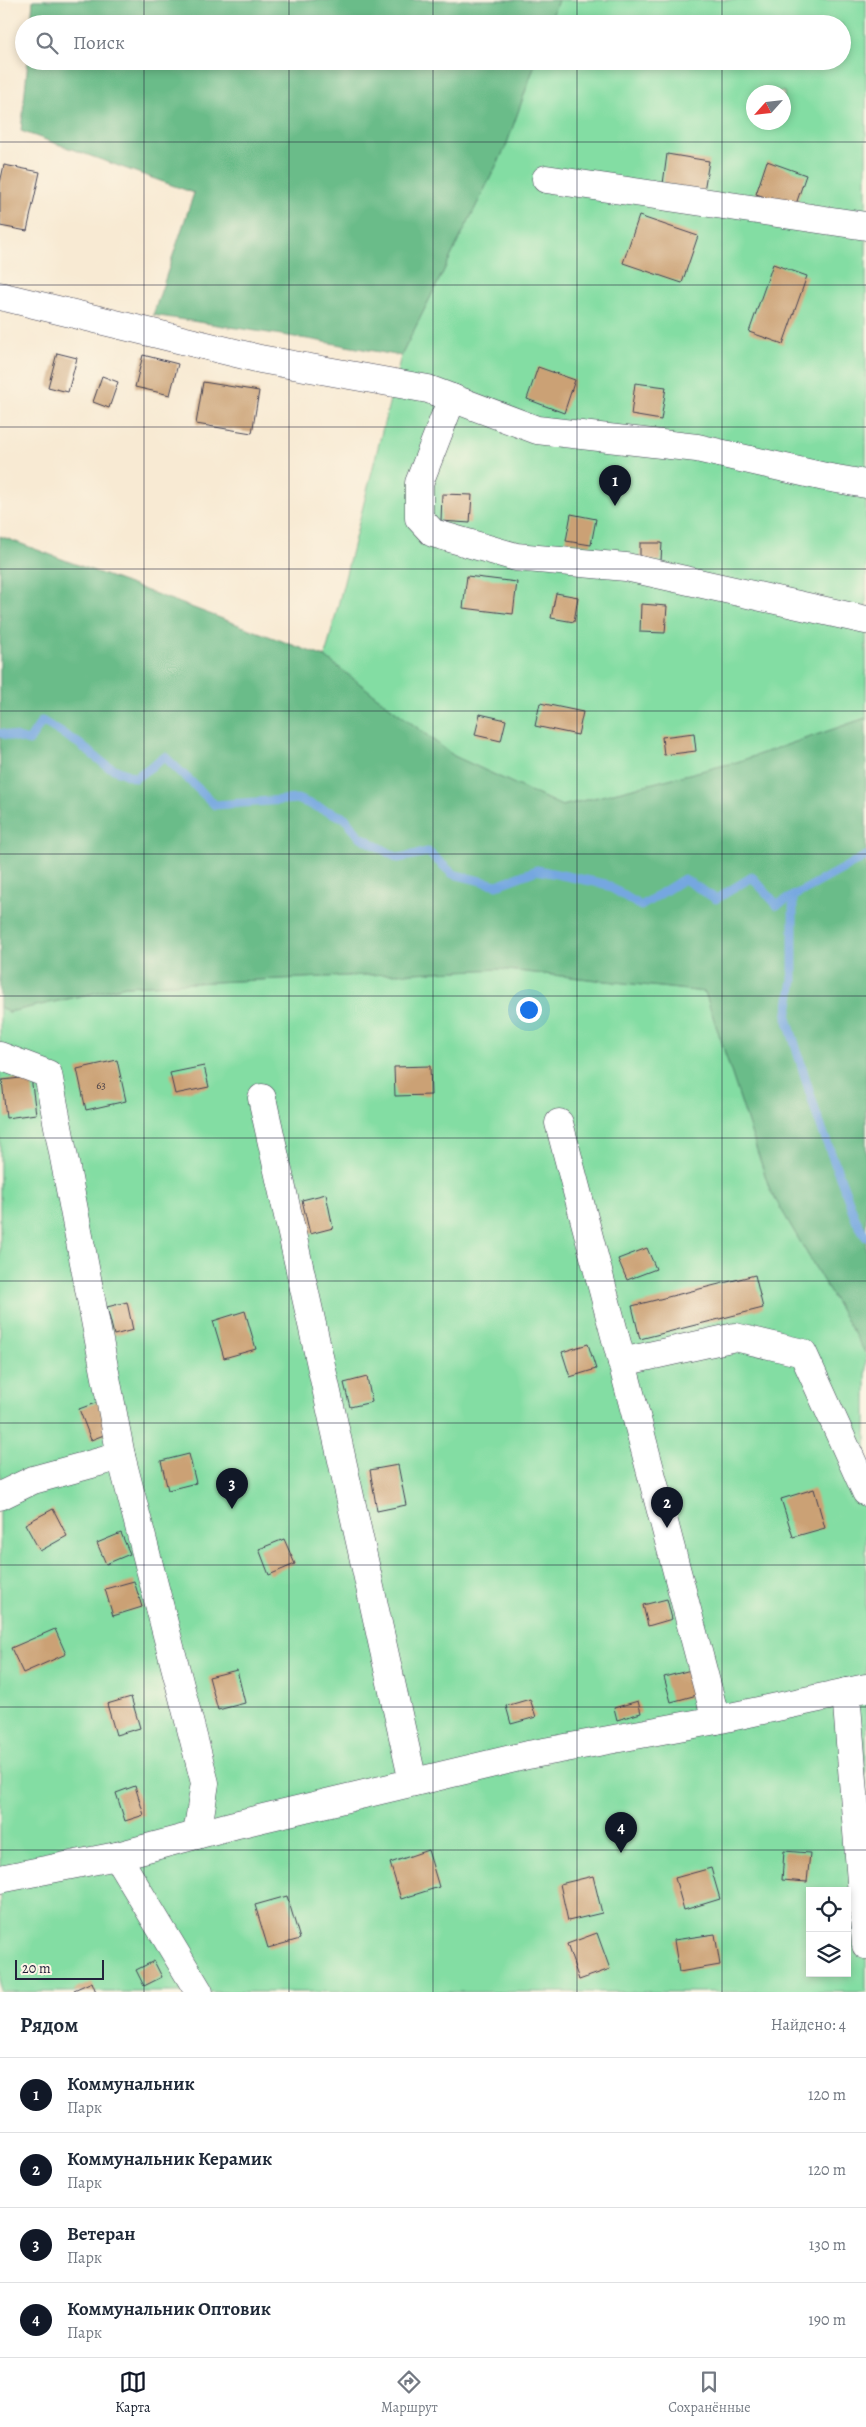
<!DOCTYPE html>
<html lang="ru">
<head>
<meta charset="utf-8">
<style>
  :root { --surface:#fff; --page:#f2f2f3; --text:#1f2937; --muted:#747a83; --line:#e0e1e3; --accent:#111827 }
  body { margin:0; font-family:Alegreya,serif; background:var(--page); color:var(--text) }
  .controls { position:absolute; right:15px; bottom:15px; display:grid; overflow:hidden; border-radius:0px; box-shadow:0 2px 8px #0003 }
  .controls button { width:45px; height:45px; display:grid; place-items:center; padding:0; border:0; border-bottom:1px solid var(--line); background:var(--surface); color:var(--text); font:25px sans-serif }
  .compass { position:absolute; left:746px; top:85px; width:45px; height:45px; border-radius:50%; background:var(--surface); box-shadow:0 2px 8px #0003; rotate:243deg }
  .scale { position:absolute; left:15px; bottom:12px; width:89px; box-sizing:border-box; padding-left:5px; border:2px solid #22223b; border-top:0; font-size:14px; line-height:18px; white-space:nowrap; color:#22223b; -webkit-text-stroke:4px #fcf5e5; paint-order:stroke }
  .you { position:absolute; left:528px; top:1009px; width:18px; height:18px; margin:-12px; border:4px solid #fff; border-radius:50%; background:#1a73e8; box-shadow:0 0 0 8px #1a73e833 }
  .badge { display:grid; place-items:center; width:32px; height:32px; border-radius:50%; background:var(--accent); color:#fff; font-size:16px; font-weight:700 }
  .pin { position:absolute; translate:-50% -41px; filter:drop-shadow(0 1px 2px #0008) }
  .pin::after { content:''; position:absolute; top:26px; width:18px; height:15px; background:inherit; clip-path:polygon(0 0,100% 0,50% 100%) }
  .list { margin:0; padding:0; list-style:none }
  h2 { display:flex; justify-content:space-between; align-items:center; height:65px; margin:0; padding:0 20px; font-size:21px }
  h2 small { font-size:16px; font-weight:400; color:var(--muted) }
  .list li { display:grid; grid-template-columns:32px 1fr auto; gap:15px; align-items:center; box-sizing:border-box; height:75px; padding:0 20px; border-top:1px solid var(--line) }
  .list b { display:block; font-size:19px; white-space:nowrap }
  .list p { margin:0; font-size:16px; white-space:nowrap; color:var(--muted) }
  .list em { font-size:16px; font-style:normal; color:var(--muted) }
  .icon { flex:none; width:28px; height:28px; fill:none; stroke:currentColor; stroke-width:2; stroke-linecap:round; stroke-linejoin:round }
  .map { position:relative; flex:none; width:866px; height:1992px; overflow:hidden }
  .search { position:absolute; background:var(--surface); box-shadow:0 2px 8px #0003; left:15px; right:15px; top:15px; height:55px; display:flex; align-items:center; gap:12px; box-sizing:border-box; padding:0 18px; border-radius:28px; color:var(--muted); font-size:19px }
  .sheet { height:365px; background:var(--surface) }
  nav { display:flex; justify-content:space-around; align-items:center; box-sizing:border-box; height:70px; border-top:1px solid var(--line); background:var(--surface); font-size:14px; color:var(--muted) }
  nav a { display:grid; justify-items:center; gap:2px }
  nav .on { color:var(--accent) }
  .map>svg:first-child { display:block }
  .green { fill:#83dda3; stroke:#52806f; fill-rule:evenodd }
  .forest { fill:#6abc89; stroke:#466f62 }
  .lines { fill:none; stroke-linecap:round; stroke-linejoin:round }
  .stream { stroke:#75a7e0; stroke-width:9 }
  .building { fill:#cba174 }
  .minor-casing { stroke:#424052; stroke-width:29 }
  .minor { stroke:#fff; stroke-width:28 }
  .grid { fill:none; stroke:#22223b; stroke-width:1; stroke-opacity:0.55 }
  .labels { text-anchor:middle; stroke-width:4; stroke-linejoin:round; paint-order:stroke }
  .number-label { font-size:11px; fill:#4c4249 }
</style>
</head>
<body>
<div class="map">
<svg width="866" height="1992" viewBox="0 0 866 1992">
  <rect width="100%" height="100%" fill="#fcf5e5"/>
  <filter id="ink" filterUnits="userSpaceOnUse"><feTurbulence type="fractalNoise" baseFrequency=".02" numOctaves="2"/><feDisplacementMap in="SourceGraphic" scale="10" xChannelSelector="R" yChannelSelector="G"/><feConvolveMatrix kernelMatrix="1 2 1 2 8 2 1 2 1" color-interpolation-filters="sRGB"/></filter>
  <filter id="wash" filterUnits="userSpaceOnUse"><feTurbulence type="fractalNoise" baseFrequency=".0096" numOctaves="4" result="noise"/><feDisplacementMap in="SourceGraphic" scale="20" xChannelSelector="R" yChannelSelector="G"/><feGaussianBlur stdDeviation="1.12" result="paint"/><feColorMatrix in="noise" values="0 0 0 0 0 0 0 0 0 0 0 0 0 0 0 0 0 1.4 0 .05"/><feComposite in="paint" operator="in"/></filter>
  <g filter="url(#wash)">
    <rect width="100%" height="100%" fill="#f8ead3"/>
    <!-- green -->
    <g class="green">
      <path d="M558 0H866V718L737 762 562 806 454 756 325 657 401 356 506 146 536 61H842V24H549ZM754 92H784V122H754Z"/>
      <path d="M499 969 705 992 770 1190 866 1354V1992H0V1007L9 1012 126 986ZM810 1891H847V1973H810Z"/>
    </g>
    <!-- forest -->
    <g class="forest">
      <polygon points="33,0 558,0 549,24 31,24"/>
      <polygon points="28,61 536,61 506,146 401,356 314,340 153,315 194,193 21,131"/>
      <polygon points="0,536 325,657 454,756 562,806 737,762 866,718 866,1354 770,1190 705,992 499,969 126,986 9,1012 0,1007"/>
    </g>
    <g class="lines">
      <!-- stream -->
      <g class="stream">
        <polyline points="0,733 29,741 42,721 78,743 107,766 135,778 165,757 215,805 297,799 345,818 359,836 398,858 428,852 453,874 497,885 537,870 605,884 641,906 684,879 716,899 752,877 777,905 866,856"/>
        <polyline points="793,896 793,980 787,1018 816,1113 856,1220 866,1237"/>
      </g>
    </g>
    <g id="blocks">
      <!-- building -->
      <g class="building">
        <polygon points="667,154 709,161 704,191 663,184"/>
        <polygon points="767,161 806,175 795,207 756,194"/>
        <polygon points="4,165 40,172 27,231 0,226 0,183"/>
        <polygon points="639,216 698,236 682,283 623,263"/>
        <polygon points="773,264 807,276 783,344 749,332"/>
        <polygon points="57,353 77,358 68,392 48,387"/>
        <polygon points="143,355 178,364 170,395 135,387"/>
        <polygon points="538,367 575,380 564,413 527,399"/>
        <polygon points="102,376 118,382 109,408 93,402"/>
        <polygon points="203,382 259,391 252,433 196,424"/>
        <polygon points="635,383 666,387 661,420 631,415"/>
        <polygon points="442,494 472,495 470,523 441,521"/>
        <polygon points="571,514 596,519 591,545 566,541"/>
        <polygon points="640,543 662,543 661,561 640,561"/>
        <polygon points="467,576 517,582 513,614 463,608"/>
        <polygon points="556,593 578,597 574,622 551,618"/>
        <polygon points="641,604 667,606 665,633 640,632"/>
        <polygon points="540,703 583,712 578,735 535,726"/>
        <polygon points="480,714 506,720 501,741 475,735"/>
        <polygon points="694,733 696,751 664,755 662,737"/>
        <polygon points="117,1060 126,1101 86,1110 77,1069"/>
        <polygon points="204,1066 209,1087 175,1094 170,1073"/>
        <polygon points="430,1066 431,1095 395,1096 394,1067"/>
        <polygon points="31,1077 36,1114 6,1118 2,1080"/>
        <polygon points="326,1194 333,1228 310,1234 302,1200"/>
        <polygon points="647,1248 656,1269 627,1280 618,1259"/>
        <polygon points="755,1275 763,1308 640,1339 632,1306"/>
        <polygon points="127,1302 133,1330 114,1335 107,1307"/>
        <polygon points="245,1311 256,1349 224,1358 213,1321"/>
        <polygon points="588,1344 596,1369 570,1377 562,1352"/>
        <polygon points="367,1377 372,1402 350,1407 344,1383"/>
        <polygon points="98,1402 109,1433 91,1440 79,1409"/>
        <polygon points="189,1454 196,1483 168,1490 161,1461"/>
        <polygon points="398,1465 406,1505 377,1511 370,1470"/>
        <polygon points="814,1489 825,1528 793,1537 781,1499"/>
        <polygon points="53,1509 67,1536 40,1551 25,1524"/>
        <polygon points="121,1533 130,1554 106,1564 97,1543"/>
        <polygon points="284,1539 295,1564 269,1575 259,1549"/>
        <polygon points="134,1581 142,1607 113,1616 105,1589"/>
        <polygon points="667,1599 672,1619 648,1626 643,1605"/>
        <polygon points="55,1629 66,1654 23,1673 11,1648"/>
        <polygon points="237,1670 245,1703 218,1710 209,1677"/>
        <polygon points="691,1670 697,1695 671,1702 664,1677"/>
        <polygon points="131,1697 140,1728 116,1735 107,1704"/>
        <polygon points="530,1699 536,1717 511,1724 506,1706"/>
        <polygon points="638,1701 641,1713 617,1720 614,1708"/>
        <polygon points="135,1786 144,1815 125,1821 116,1793"/>
        <polygon points="428,1850 439,1887 401,1899 390,1863"/>
        <polygon points="784,1851 810,1853 807,1882 782,1880"/>
        <polygon points="711,1868 720,1899 684,1910 675,1878"/>
        <polygon points="593,1876 602,1913 568,1921 560,1884"/>
        <polygon points="287,1896 300,1939 268,1948 255,1905"/>
        <polygon points="597,1933 610,1969 579,1980 567,1944"/>
        <polygon points="715,1934 720,1965 679,1972 674,1940"/>
        <polygon points="154,1961 162,1977 144,1986 136,1970"/>
        <polygon points="92,1982 96,1992 75,1992 74,1990"/>
      </g>
    </g>
  </g>
  <g filter="url(#ink)">
    <use href="#blocks" fill-opacity="0" stroke="#424052" stroke-width="1"/>
    <g class="lines">
      <!-- minor casing -->
      <g class="minor-casing">
        <g id="minor">
          <polyline points="546,179 866,226"/>
          <polyline points="0,296 260,359 428,389 537,430 697,448 825,477 866,484"/>
          <polyline points="452,398 419,483 419,518 433,533 516,557 626,567 866,620"/>
          <polyline points="0,1056 48,1074 121,1456 205,1783 197,1835"/>
          <polyline points="262,1098 413,1782"/>
          <polyline points="559,1123 716,1720"/>
          <polyline points="622,1362 735,1337 803,1353 866,1492"/>
          <polyline points="0,1496 33,1480 121,1456"/>
          <polyline points="846,1692 866,1945"/>
          <polyline points="117,1856 199,1992"/>
          <polyline points="0,1879 117,1856 234,1825 528,1755 716,1720 866,1688"/>
        </g>
      </g>
      <!-- minor -->
      <use href="#minor" class="minor"/>
    </g>
  </g>
  <!-- grid -->
  <path class="grid" d="M144 0V24M289 0V24M433 0V24M577 0V24M722 0V24M144 61V1992M289 61V1992M433 61V1992M577 61V1992M722 61V1992M0 142H866M0 285H866M0 427H866M0 569H866M0 711H866M0 854H866M0 996H866M0 1138H866M0 1281H866M0 1423H866M0 1565H866M0 1707H866M0 1850H866"/>
  <g class="labels">
    <!-- number labels -->
    <g class="number-label">
      <text x="101" y="1089">63</text>
    </g>
  </g>
</svg>
<div class="controls">
<button><svg class="icon" aria-label="locate" viewBox="0 0 24 24"><circle cx="12" cy="12" r="6"/><path d="M12 2v4M12 18v4M2 12h4M18 12h4"/></svg></button>
<button><svg class="icon" aria-label="layers" viewBox="0 0 24 24"><path d="M12 4l9 5-9 5-9-5zM3 14l9 5 9-5"/></svg></button>
</div>
<svg class="compass" viewBox="-18 -18 36 36"><path d="M0-13l5 13h-10z" fill="#e53935"/><path d="M0 13l5-13h-10z" fill="#747a83"/></svg>
<div class="scale">20 m</div>
<div class="you"></div>
<div class="pin badge" style="left:615px;top:506px">1</div>
<div class="pin badge" style="left:667px;top:1528px">2</div>
<div class="pin badge" style="left:232px;top:1509px">3</div>
<div class="pin badge" style="left:621px;top:1853px">4</div>
<div class="search"><svg class="icon" aria-label="search" viewBox="0 0 24 24"><circle cx="10" cy="10" r="6"/><path d="M15 15l6 6"/></svg>Поиск</div>
</div>
<section class="sheet">
<h2>Рядом<small>Найдено: 4</small></h2>
<ul class="list">
<li><span class="badge">1</span><div><b>Коммунальник</b><p>Парк</p></div><em>120 m</em></li>
<li><span class="badge">2</span><div><b>Коммунальник Керамик</b><p>Парк</p></div><em>120 m</em></li>
<li><span class="badge">3</span><div><b>Ветеран</b><p>Парк</p></div><em>130 m</em></li>
<li><span class="badge">4</span><div><b>Коммунальник Оптовик</b><p>Парк</p></div><em>190 m</em></li>
</ul>
</section>
<nav>
<a class="on"><svg class="icon" aria-label="map" viewBox="0 0 24 24"><path d="M3 6l6-2 6 2 6-2v14l-6 2-6-2-6 2zM9 4v14M15 6v14"/></svg>Карта</a>
<a><svg class="icon" aria-label="directions" viewBox="0 0 24 24"><path d="M12 3l9 9-9 9-9-9zM9 14v-3h6M13 9l2 2-2 2"/></svg>Маршрут</a>
<a><svg class="icon" aria-label="saved" viewBox="0 0 24 24"><path d="M7 4h10v16l-5-4-5 4z"/></svg>Сохранённые</a>
</nav>
</body>
</html>
